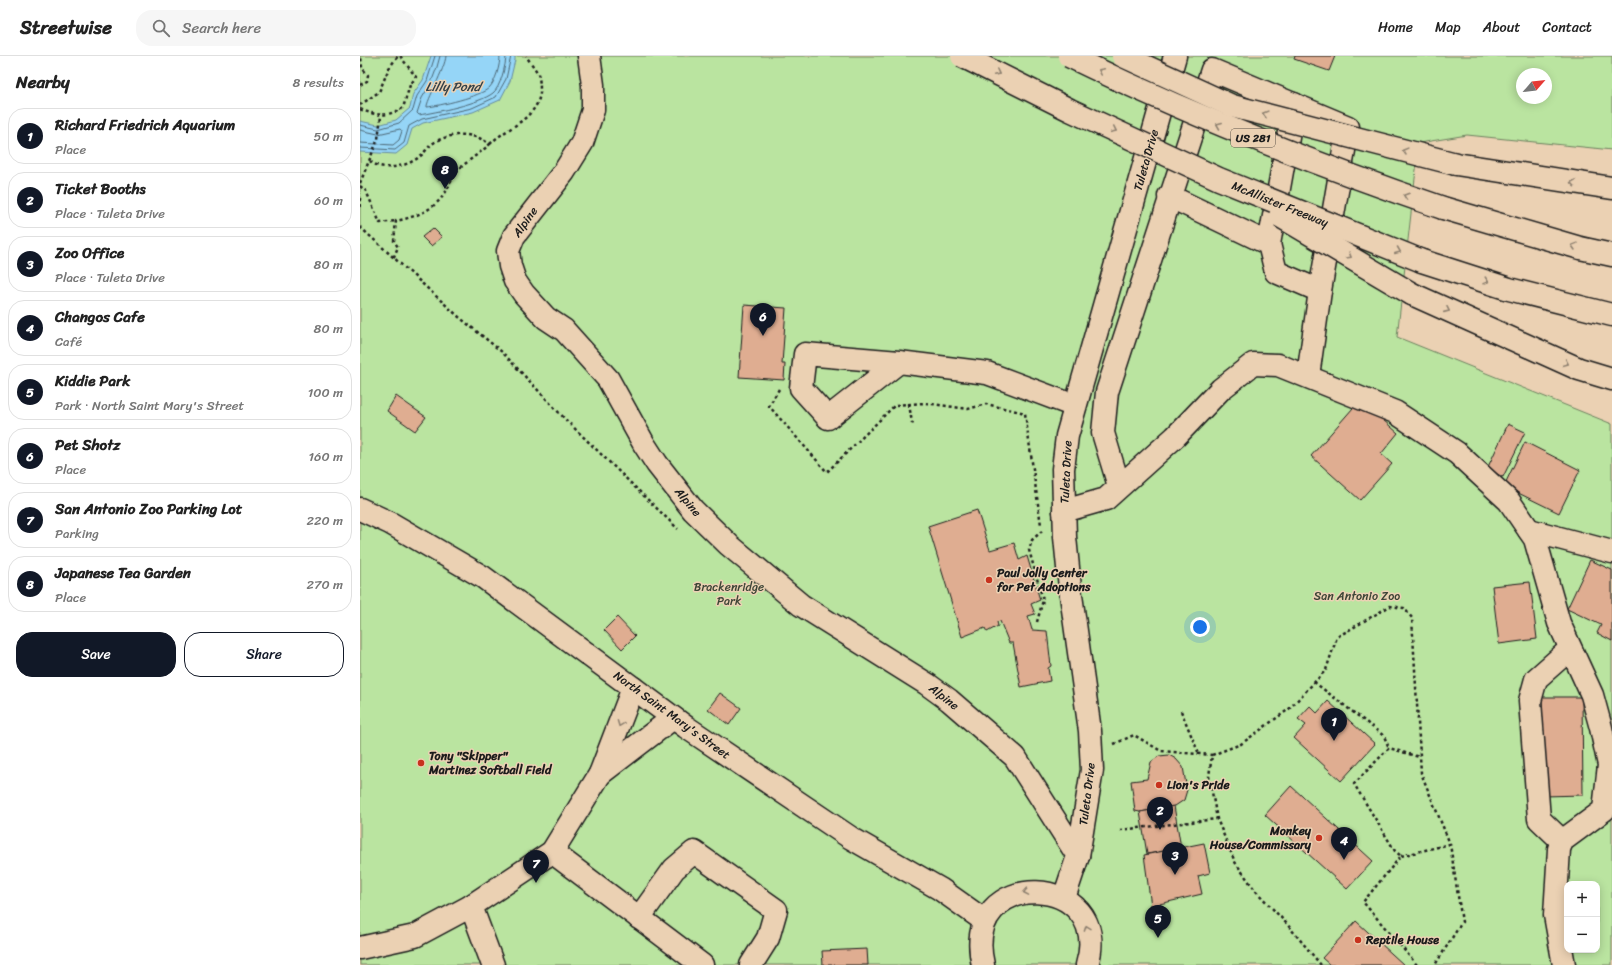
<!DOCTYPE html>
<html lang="en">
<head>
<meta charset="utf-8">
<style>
  :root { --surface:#fff; --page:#f6f6f6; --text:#222; --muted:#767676; --line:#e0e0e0; --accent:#111827 }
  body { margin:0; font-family:Sriracha,sans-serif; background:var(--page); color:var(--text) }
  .controls { position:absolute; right:12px; bottom:12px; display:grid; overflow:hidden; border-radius:8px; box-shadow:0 2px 10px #0003 }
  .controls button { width:36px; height:36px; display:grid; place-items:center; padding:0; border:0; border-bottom:1px solid var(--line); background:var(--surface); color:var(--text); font:20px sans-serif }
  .compass { position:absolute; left:1156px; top:12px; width:36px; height:36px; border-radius:50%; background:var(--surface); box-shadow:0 2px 10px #0003; rotate:62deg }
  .you { position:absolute; left:840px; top:571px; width:14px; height:14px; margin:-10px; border:3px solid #fff; border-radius:50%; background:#1a73e8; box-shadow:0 0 0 6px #1a73e833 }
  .badge { display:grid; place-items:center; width:26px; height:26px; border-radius:50%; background:var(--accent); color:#fff; font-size:13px; font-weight:700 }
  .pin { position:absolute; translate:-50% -33px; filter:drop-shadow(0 1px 2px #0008) }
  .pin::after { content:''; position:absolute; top:21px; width:14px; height:12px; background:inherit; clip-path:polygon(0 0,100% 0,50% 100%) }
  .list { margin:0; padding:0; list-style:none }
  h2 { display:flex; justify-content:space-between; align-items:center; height:52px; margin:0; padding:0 16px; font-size:17px }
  h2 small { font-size:13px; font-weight:400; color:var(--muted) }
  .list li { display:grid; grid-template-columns:26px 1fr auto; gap:12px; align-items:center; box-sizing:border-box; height:56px; margin:0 8px 8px; padding:0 8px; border:1px solid var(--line); border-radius:16px }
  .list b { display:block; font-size:15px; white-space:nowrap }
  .list p { margin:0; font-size:13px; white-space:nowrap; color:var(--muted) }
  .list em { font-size:13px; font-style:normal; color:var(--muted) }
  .actions { display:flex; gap:8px; padding:12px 16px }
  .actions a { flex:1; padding:9px 0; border:1px solid var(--accent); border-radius:16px; text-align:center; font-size:14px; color:var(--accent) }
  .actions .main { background:var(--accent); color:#fff }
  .icon { flex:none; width:22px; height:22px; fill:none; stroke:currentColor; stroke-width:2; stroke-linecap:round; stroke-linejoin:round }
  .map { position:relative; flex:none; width:1252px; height:909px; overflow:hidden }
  header { display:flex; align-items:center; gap:24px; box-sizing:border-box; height:56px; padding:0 20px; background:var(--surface); border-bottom:1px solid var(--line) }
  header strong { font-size:19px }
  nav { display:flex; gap:22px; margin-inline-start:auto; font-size:14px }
  .search { width:280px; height:36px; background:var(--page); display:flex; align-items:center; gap:10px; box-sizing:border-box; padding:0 14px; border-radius:16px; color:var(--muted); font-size:15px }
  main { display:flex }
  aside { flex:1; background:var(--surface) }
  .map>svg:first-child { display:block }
  .green { fill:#bae4a0; stroke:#6b805e; fill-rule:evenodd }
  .water { fill:#95d5f7; stroke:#658b9f }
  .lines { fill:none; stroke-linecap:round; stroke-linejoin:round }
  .shore { stroke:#4c6674; stroke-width:1 }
  .building { fill:#dfad91; stroke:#1c1c1c }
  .minor-casing { stroke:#1c1c1c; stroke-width:25 }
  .highway-casing { stroke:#1c1c1c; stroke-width:25 }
  .path { stroke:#1c1c1c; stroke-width:2.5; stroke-dasharray:3 3; stroke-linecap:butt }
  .minor { stroke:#ebd1b3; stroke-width:22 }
  .highway { stroke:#ebd1b3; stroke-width:22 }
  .highway-bridge-casing { stroke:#1c1c1c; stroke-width:25; stroke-linecap:butt }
  .highway-bridge { stroke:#ebd1b3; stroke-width:22 }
  .oneway { stroke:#8e806f }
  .poi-dot { fill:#c8321e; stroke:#ebd1b3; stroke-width:1.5 }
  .labels { text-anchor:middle; stroke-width:3; stroke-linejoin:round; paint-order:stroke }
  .shield { fill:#ebd1b3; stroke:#5a5249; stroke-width:1 }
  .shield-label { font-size:11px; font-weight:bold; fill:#1c1c1c }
  .street-label { font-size:12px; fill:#1c1c1c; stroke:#ebd1b3 }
  .poi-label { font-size:12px; font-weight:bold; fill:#1c1c1c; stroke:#ebd1b3; text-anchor:start }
  .park-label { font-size:12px; fill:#3c4436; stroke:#ebd1b3 }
  .water-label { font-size:13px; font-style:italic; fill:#344148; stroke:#ebd1b3 }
</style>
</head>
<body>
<header>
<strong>Streetwise</strong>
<div class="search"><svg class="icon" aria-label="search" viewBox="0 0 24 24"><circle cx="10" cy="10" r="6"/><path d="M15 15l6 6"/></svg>Search here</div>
<nav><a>Home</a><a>Map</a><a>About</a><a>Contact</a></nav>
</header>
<main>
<aside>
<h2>Nearby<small>8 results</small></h2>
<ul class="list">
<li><span class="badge">1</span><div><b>Richard Friedrich Aquarium</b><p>Place</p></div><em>50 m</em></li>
<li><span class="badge">2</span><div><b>Ticket Booths</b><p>Place · Tuleta Drive</p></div><em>60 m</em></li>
<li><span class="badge">3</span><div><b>Zoo Office</b><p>Place · Tuleta Drive</p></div><em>80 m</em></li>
<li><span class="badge">4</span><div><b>Changos Cafe</b><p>Café</p></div><em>80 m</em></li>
<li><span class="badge">5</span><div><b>Kiddie Park</b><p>Park · North Saint Mary's Street</p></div><em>100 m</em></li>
<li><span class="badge">6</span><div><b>Pet Shotz</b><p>Place</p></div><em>160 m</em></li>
<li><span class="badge">7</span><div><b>San Antonio Zoo Parking Lot</b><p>Parking</p></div><em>220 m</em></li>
<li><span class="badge">8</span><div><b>Japanese Tea Garden</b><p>Place</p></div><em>270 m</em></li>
</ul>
<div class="actions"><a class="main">Save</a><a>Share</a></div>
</aside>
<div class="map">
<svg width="1252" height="909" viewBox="0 0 1252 909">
  <rect width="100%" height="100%" fill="#ebd1b3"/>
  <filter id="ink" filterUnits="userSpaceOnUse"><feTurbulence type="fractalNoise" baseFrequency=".025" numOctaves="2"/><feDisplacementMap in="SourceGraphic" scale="8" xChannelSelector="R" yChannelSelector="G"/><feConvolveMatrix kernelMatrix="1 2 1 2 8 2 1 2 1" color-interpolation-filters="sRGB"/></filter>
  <g filter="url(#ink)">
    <!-- green -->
    <path class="green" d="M0 0H1252V94L1107 79 1059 87 1037 281 1252 368V909H0ZM1162 18H1186V42H1162ZM1207 828H1237V894H1207Z"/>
    <!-- water -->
    <polygon class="water" points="71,0 155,0 155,4 150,25 140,44 113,56 63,67 52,73 47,89 36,98 0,96 0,65 18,69 36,64 50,52 53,38 63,24"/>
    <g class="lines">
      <!-- shore -->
      <g class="shore">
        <path d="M80 0 77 11 71 27 62 42 57 57 59 59C76 56 119 48 133 37 140 32 146 9 146 0"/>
        <path d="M86 0C85 13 66 46 67 51 79 50 121 40 129 32 136 25 140 9 140 0"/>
        <polyline points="0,69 18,73 39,67 53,54 57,40 67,25 75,0"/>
        <polyline points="0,74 18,78 40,73 42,75 39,84 33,89 0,87"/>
        <polyline points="0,92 35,94 44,87 49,70 62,63 112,52 136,41 146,23 151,0"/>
      </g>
    </g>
    <!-- building -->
    <g class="building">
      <polygon points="935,0 975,0 969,15 934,3"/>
      <polygon points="73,172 82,181 71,190 62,181"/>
      <polygon points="384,249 426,252 422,308 425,308 424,324 379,321"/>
      <polygon points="36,340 66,361 55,375 27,355"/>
      <polygon points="1000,344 1038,377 1021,398 1032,408 1000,444 951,400"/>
      <polygon points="1148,368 1165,376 1143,421 1127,413"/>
      <polygon points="1165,386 1220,414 1199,457 1144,430"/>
      <polygon points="617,454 630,494 654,487 659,504 667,500 680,544 671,548 675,558 668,560 672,574 687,575 691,610 688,612 690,625 661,631 653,587 649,587 640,565 637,566 638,570 627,576 625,572 602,581 568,470"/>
      <polygon points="1230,504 1252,514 1252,585 1237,577 1241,569 1207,553"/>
      <polygon points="1170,526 1177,583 1139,588 1132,530"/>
      <polygon points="257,561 275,580 262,593 244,574"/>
      <polygon points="360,637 381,652 369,669 348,653"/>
      <polygon points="1182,641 1222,641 1223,739 1184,740"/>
      <polygon points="968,645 1015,688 981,725 934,682 946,669 938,663 950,650 957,657"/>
      <polygon points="809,699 816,703 823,711 827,734 824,744 815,750 780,756 775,755 771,725 787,723 791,706 799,700"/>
      <polygon points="931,730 1013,805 987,833 905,759"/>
      <polygon points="814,750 821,792 787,798 780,756"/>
      <polygon points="844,787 850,817 838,820 842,838 791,850 784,799"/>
      <polygon points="996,865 1044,909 970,909 962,902"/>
      <polygon points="507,893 508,909 463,909 462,895"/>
    </g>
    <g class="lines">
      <!-- minor casing -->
      <g class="minor-casing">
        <g id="minor">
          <polyline points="229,0 233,29 233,54 222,87 204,116 154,180 148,195 150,210 155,225 164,238 186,262 204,274 248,323 284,388 297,408 333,454 369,489 441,549 567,628 589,644 655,701 718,800"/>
          <polyline points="809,140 909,188 916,216 960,235"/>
          <polyline points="909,188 934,48"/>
          <polyline points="539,306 468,362 441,332 445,298 539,306 627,317 715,350"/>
          <polyline points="759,430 743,377 747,336 852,14 988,71 960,235 948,320"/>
          <polyline points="0,453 30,467 123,521 326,671 491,782 580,833 625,865"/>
          <polyline points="704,455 746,443 815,381 861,333 893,308 918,309 1035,356 1097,397 1149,445 1175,483 1199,567 1232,639 1241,672 1249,709 1244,754 1202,785 1199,793 1195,859 1204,909"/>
          <polyline points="1169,474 1252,496"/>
          <polyline points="240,718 313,662"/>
          <polyline points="1202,785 1179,763 1170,645 1176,623 1210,593"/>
          <polyline points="192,796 342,909"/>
          <polyline points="704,842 718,800 732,714 730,675 710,532 705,481 703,413 707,380 815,0"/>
          <polyline points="279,862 314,813 334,796 416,854 408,882 391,909"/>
          <polyline points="0,892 55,880 111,850"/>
          <polyline points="133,909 111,850 192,796 240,718 273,632"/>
          <path d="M623 909C599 808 755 816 727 909"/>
        </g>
      </g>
      <!-- highway casing -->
      <g class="highway-casing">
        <g id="highway">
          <polyline points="1096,108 1252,132"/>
          <polyline points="1083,152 1220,192 1252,199"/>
          <polyline points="1062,205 1149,233 1252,259"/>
          <polyline points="1052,238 1219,313 1252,323"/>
        </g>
      </g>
      <!-- path -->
      <g class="path">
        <polyline points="0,29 7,25 8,19 2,12 1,0"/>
        <polyline points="0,49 19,36 29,12 38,0"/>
        <path d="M0 53C16 60 27 61 43 52L50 29 56 21 40 0"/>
        <path d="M130 88C147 71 177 63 180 37 180 31 180 24 178 18 175 12 170 6 166 0"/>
        <path d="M10 105C22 116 47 111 59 101 65 97 68 90 75 86 94 76 112 76 130 88 120 97 109 104 99 113 94 118 90 128 87 134 75 154 58 160 36 165L34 185 38 191 33 203"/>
        <polyline points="0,127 18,83 21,60"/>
        <polyline points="0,130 6,135 20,167 36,165"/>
        <polyline points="0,142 0,154"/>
        <polyline points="0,171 99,261 142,296 206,364 318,473"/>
        <polyline points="419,333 409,350 467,416 535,349 565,347 608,353 626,348 665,357 681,469"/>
        <polyline points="549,348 552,367 556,368"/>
        <polyline points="677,566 683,544 669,494 672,484 682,475"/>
        <polyline points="954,626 1024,680 1029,692"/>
        <polyline points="821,655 839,698"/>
        <polyline points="754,688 774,679 801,695 852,699"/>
        <polyline points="760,774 857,763"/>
        <polyline points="1041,800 1090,788"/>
        <polyline points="961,909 926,867 895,834 875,806 857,763 849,720 852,699 881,688 929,653 966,614 977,581 1030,550 1044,552 1052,562 1061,717 1090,788 1102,866 1075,909"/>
        <polyline points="1057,909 1003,846 1041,800 1035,795 994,728 1029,692 1059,701"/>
      </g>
      <!-- minor -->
      <use href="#minor" class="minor"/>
      <!-- highway -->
      <use href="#highway" class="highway"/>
      <!-- highway-bridge casing -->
      <g class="highway-bridge-casing">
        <g id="highway-bridge">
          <polyline points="602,0 710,54 859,123 1062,205"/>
          <path d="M709 0C832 60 954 108 1083 152"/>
          <polyline points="763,0 872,50 1096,108"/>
          <polyline points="920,160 1052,238"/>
        </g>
      </g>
      <!-- highway-bridge -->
      <use href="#highway-bridge" class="highway-bridge"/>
    </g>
    <!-- one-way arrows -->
    <defs><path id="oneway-chevron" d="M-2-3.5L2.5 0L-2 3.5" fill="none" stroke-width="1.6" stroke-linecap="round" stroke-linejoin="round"/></defs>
    <g class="oneway">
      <use href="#oneway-chevron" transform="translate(741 15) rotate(-154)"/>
      <use href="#oneway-chevron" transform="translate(637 17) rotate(27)"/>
      <use href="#oneway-chevron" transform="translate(905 58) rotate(-165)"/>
      <use href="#oneway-chevron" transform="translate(859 69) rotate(-158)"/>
      <use href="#oneway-chevron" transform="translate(754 74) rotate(25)"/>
      <use href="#oneway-chevron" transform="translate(1045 95) rotate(-165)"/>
      <use href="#oneway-chevron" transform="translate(1213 127) rotate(-172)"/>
      <use href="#oneway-chevron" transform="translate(1046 140) rotate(-161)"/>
      <use href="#oneway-chevron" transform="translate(1214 190) rotate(-164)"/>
      <use href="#oneway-chevron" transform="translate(1038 195) rotate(22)"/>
      <use href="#oneway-chevron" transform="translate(989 200) rotate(31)"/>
      <use href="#oneway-chevron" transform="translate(1126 225) rotate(18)"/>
      <use href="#oneway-chevron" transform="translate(1087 254) rotate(24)"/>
      <use href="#oneway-chevron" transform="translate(1206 307) rotate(24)"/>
      <use href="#oneway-chevron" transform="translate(260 668) rotate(111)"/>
      <use href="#oneway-chevron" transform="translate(666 836) rotate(170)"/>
      <use href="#oneway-chevron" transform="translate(727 872) rotate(-110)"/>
    </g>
  </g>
  <!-- markers -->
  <g class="poi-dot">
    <circle cx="629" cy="524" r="4"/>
    <circle cx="61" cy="707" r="4"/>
    <circle cx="799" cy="729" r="4"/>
    <circle cx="959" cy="782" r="4"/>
    <circle cx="998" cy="884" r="4"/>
  </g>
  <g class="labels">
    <!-- shield labels -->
    <rect class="shield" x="871" y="73" width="44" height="18" rx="3"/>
    <g class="shield-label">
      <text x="893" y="86">US 281</text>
    </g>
    <!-- street labels -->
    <g class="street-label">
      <text transform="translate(786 104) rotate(-74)" y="4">Tuleta Drive</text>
      <text transform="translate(920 148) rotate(22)" y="4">McAllister Freeway</text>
      <text transform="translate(165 166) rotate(-55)" y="4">Alpine</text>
      <text transform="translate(706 416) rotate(-87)" y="4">Tuleta Drive</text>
      <text transform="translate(328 446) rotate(50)" y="4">Alpine</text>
      <text transform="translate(584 641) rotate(38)" y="4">Alpine</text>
      <text transform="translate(312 659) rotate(36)" y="4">North Saint Mary's Street</text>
      <text transform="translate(727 738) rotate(-83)" y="4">Tuleta Drive</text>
    </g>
    <!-- poi labels -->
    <g class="poi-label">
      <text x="637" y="521">Paul Jolly Center<tspan x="637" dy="14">for Pet Adoptions</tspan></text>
      <text x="69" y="704">Tony "Skipper"<tspan x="69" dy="14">Martinez Softball Field</tspan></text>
      <text x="807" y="733">Lion's Pride</text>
      <text x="951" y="779" text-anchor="end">Monkey<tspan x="951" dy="14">House/Commissary</tspan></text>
      <text x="1006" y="888">Reptile House</text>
    </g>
    <!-- park labels -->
    <g class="park-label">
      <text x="369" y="535">Brackenridge<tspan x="369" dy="14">Park</tspan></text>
      <text x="997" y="544">San Antonio Zoo</text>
    </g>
    <!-- water labels -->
    <g class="water-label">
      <text x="93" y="35">Lilly Pond</text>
    </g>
  </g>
</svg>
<div class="controls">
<button>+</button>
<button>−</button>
</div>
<svg class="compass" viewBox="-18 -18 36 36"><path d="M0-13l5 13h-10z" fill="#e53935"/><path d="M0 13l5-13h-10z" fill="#767676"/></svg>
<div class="you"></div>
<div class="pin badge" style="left:974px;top:685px">1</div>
<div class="pin badge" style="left:800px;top:774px">2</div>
<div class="pin badge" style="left:815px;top:819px">3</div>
<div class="pin badge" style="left:984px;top:804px">4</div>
<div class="pin badge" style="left:798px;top:882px">5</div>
<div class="pin badge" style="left:403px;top:280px">6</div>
<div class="pin badge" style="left:176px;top:827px">7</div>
<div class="pin badge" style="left:85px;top:133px">8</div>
</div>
</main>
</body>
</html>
